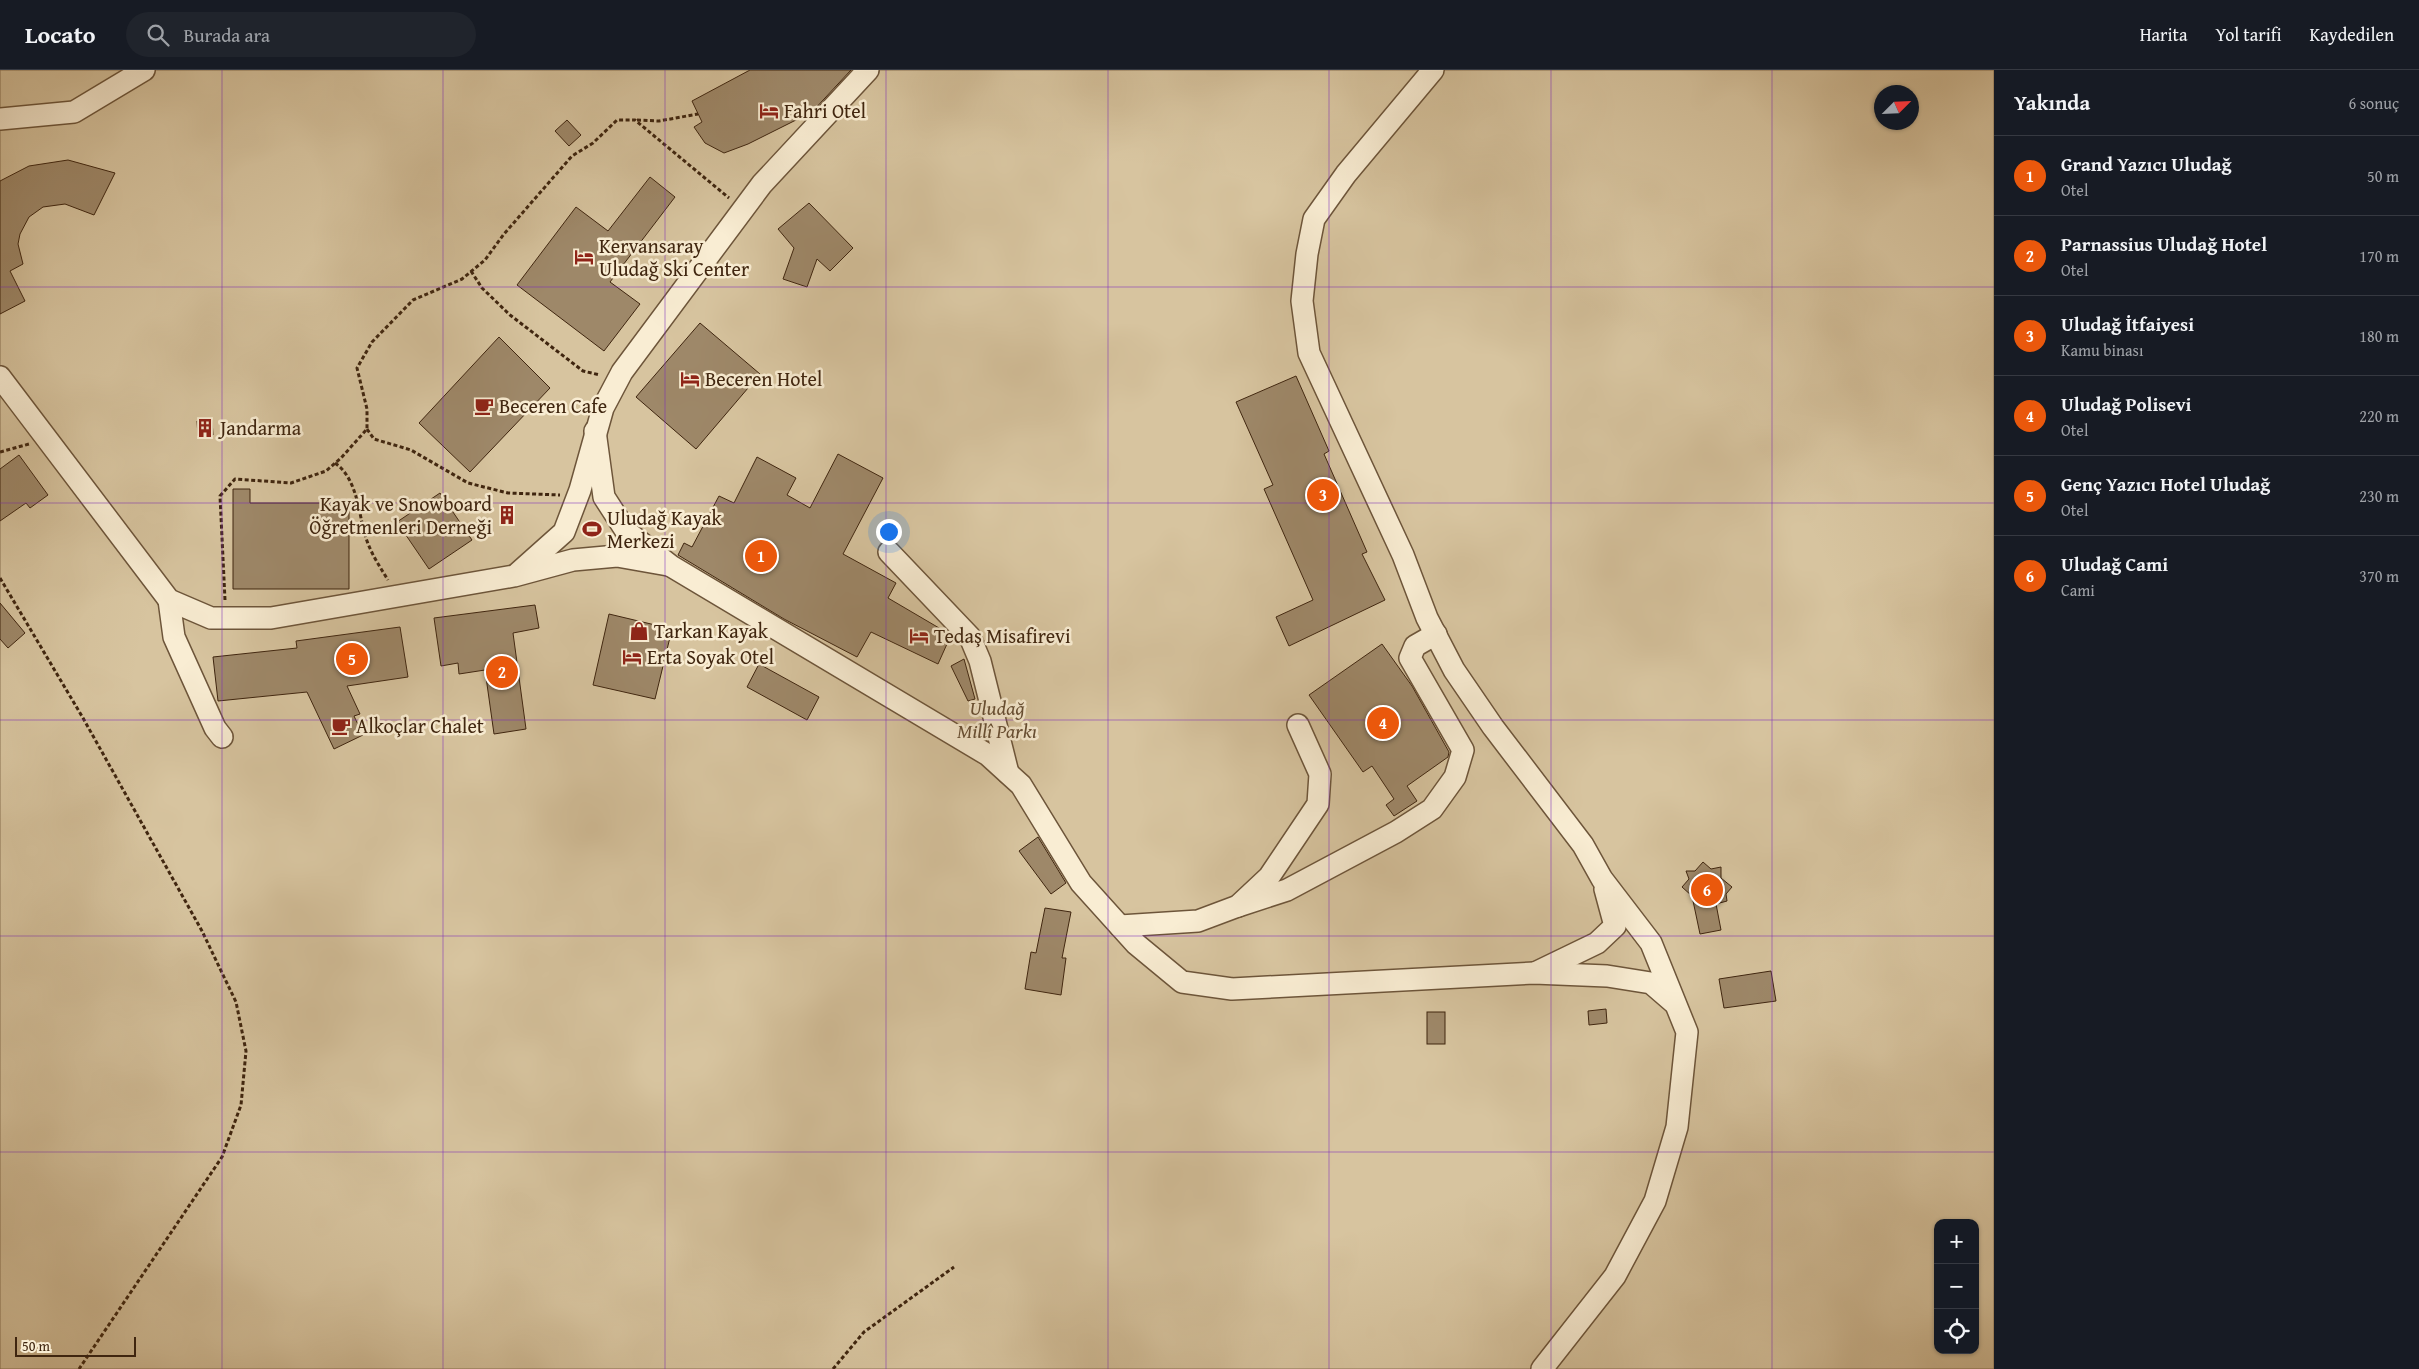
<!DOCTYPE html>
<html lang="tr">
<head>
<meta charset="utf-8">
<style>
  :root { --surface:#171b24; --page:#20242c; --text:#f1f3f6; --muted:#9ea1a6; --line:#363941; --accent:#ea580c }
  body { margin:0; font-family:"Gentium Book Plus",serif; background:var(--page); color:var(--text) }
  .controls { position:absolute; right:15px; bottom:15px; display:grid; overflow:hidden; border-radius:10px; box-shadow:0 1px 4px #0004 }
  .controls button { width:45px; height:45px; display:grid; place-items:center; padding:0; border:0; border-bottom:1px solid var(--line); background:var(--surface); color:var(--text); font:25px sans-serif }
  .compass { position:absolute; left:1874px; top:15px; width:45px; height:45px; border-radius:50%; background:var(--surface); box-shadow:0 1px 4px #0004; rotate:66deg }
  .scale { position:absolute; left:15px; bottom:12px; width:121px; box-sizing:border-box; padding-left:5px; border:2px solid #3f250f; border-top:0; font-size:14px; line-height:18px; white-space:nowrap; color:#3f250f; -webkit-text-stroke:4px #f9edd3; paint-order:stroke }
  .you { position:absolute; left:888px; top:461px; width:18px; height:18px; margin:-12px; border:4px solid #fff; border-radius:50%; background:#1a73e8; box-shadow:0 0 0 8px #1a73e833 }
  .badge { display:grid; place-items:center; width:32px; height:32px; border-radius:50%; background:var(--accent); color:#fff; font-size:16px; font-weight:700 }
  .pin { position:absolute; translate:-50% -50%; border:2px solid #fff; box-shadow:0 1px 5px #0006 }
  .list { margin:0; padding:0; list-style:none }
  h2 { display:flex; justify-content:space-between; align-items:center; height:65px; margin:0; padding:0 20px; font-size:21px }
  h2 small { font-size:16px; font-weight:400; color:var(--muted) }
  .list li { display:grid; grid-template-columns:32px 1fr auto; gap:15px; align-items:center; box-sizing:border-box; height:80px; padding:0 20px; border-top:1px solid var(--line) }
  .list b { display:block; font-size:19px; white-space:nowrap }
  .list p { margin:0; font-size:16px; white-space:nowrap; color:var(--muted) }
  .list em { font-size:16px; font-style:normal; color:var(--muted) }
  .icon { flex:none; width:28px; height:28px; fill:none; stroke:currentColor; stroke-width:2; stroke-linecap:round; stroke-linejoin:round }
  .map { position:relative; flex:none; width:1994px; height:1299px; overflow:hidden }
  header { display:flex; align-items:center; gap:30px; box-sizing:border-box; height:70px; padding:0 25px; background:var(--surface); border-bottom:1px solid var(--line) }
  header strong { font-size:24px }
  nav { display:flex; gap:28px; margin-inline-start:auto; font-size:18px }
  .search { width:350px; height:45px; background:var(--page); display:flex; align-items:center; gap:12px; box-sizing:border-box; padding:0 18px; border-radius:28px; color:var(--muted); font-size:19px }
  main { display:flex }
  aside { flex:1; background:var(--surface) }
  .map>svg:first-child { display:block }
  .green { fill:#d7c49f; stroke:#8b7457; fill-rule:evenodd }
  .building { fill:#9e8869; stroke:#3f250f }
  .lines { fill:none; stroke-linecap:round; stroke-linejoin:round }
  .minor-casing { stroke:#6d553a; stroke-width:24 }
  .path { stroke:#3f250f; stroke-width:3; stroke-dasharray:4 2.5; stroke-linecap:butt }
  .minor { stroke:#f9edd3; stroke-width:21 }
  .grid { fill:none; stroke:#7b2cbf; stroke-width:1; stroke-opacity:0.55 }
  .labels { text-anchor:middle; stroke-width:5; stroke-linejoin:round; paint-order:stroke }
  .poi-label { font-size:20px; fill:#3f250f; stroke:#f9edd3; text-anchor:start }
  .park-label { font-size:20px; font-style:italic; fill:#654d33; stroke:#f9edd3 }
</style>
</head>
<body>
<header>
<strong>Locato</strong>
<div class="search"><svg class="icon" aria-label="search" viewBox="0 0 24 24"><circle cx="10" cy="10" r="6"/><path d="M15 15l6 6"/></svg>Burada ara</div>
<nav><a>Harita</a><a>Yol tarifi</a><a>Kaydedilen</a></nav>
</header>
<main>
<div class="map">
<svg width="1994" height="1299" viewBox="0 0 1994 1299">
  <rect width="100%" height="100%" fill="#f6e4bc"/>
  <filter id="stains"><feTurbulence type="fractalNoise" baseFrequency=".004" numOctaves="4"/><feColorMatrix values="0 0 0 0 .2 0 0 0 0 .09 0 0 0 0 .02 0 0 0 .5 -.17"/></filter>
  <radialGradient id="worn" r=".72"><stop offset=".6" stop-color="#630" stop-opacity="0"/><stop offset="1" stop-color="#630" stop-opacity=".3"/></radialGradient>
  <!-- green -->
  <path class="green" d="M0 0H1994V1299H0ZM1882 22H1912V52H1882ZM1938 1153H1975V1280H1938Z"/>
  <!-- building -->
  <g class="building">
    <polygon points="750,0 851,0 812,42 748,74 724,83 705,73 694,57 702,52 692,31"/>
    <polygon points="567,50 581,65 569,76 555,61"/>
    <polygon points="68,90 115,103 94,145 65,134 43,137 29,147 20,164 18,174 23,194 10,201 25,231 0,244 0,111 29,96"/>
    <polygon points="650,107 675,127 610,212 640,234 604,281 517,215 576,137 608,161"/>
    <polygon points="809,133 853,178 830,201 817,189 807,217 783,209 794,178 778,159"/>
    <polygon points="700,253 760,304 696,379 636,327"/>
    <polygon points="499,267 550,318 470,402 419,353"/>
    <polygon points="1296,306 1329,381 1324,384 1367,482 1362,484 1385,530 1289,576 1276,547 1313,530 1264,419 1273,415 1236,332"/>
    <polygon points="212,350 213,365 198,366 197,351"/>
    <polygon points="838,384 883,408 843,484 896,513 888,528 951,565 938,594 871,562 857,587 784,549 678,485 684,473 692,477 719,426 734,433 757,387 796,408 787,425 810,438"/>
    <polygon points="19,385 48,425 30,438 26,433 0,451 0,399"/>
    <polygon points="233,419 250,419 250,433 349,433 349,519 233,519"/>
    <polygon points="440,423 472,470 429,499 397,452"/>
    <polygon points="0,533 25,563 8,578 0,569"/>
    <polygon points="535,535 539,558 513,563 526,659 494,664 485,600 459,604 458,593 441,596 434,548"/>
    <polygon points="609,544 672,559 655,629 593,615"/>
    <polygon points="400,557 408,607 347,616 360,644 354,646 363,665 334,679 307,622 218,631 213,587 297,578 296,571"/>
    <polygon points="1382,574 1412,616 1449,682 1448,687 1407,716 1417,731 1394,746 1386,735 1394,729 1372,696 1363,702 1309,625"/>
    <polygon points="964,589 975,629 968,631 951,596"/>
    <polygon points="759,594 819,627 807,650 747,617"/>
    <polygon points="1038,767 1066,813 1051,824 1019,781"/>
    <polygon points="1703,792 1711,799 1721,797 1721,808 1732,817 1726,824 1727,831 1716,834 1721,860 1700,864 1692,826 1682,817 1689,809 1686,801 1695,801"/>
    <polygon points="1045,838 1071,842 1062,888 1066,888 1061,925 1025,919 1031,882 1036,883"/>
    <polygon points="1771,901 1776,931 1724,938 1719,909"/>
    <polygon points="1606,939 1607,953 1589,955 1588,941"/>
    <rect x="1427" y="942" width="18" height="32"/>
  </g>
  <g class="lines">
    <!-- minor casing -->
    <g class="minor-casing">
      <g id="minor">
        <polyline points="1433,0 1346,104 1314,149 1307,184 1302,231 1309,283 1403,485 1427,548 1454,600 1493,657 1583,775 1602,809 1651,873 1687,962 1677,1057 1655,1131 1615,1206 1542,1299"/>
        <polyline points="0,49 74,42 144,0"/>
        <polyline points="0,307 169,530 211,548 271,548 514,506 573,490 617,486 668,495"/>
        <polyline points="595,361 604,427 626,461 671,496 988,685 1021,715 1081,813 1136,874 1182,912 1232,919 1534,903 1607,906 1651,913 1673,932"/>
        <polyline points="889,482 970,567 980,591 1008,703"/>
        <polyline points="518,503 564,462 580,420 603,338 622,302 762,114 868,0"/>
        <polyline points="169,530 174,567 215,658 222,667"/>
        <polyline points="1238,836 1287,820 1396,762 1432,739 1455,707 1463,680 1410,588 1415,576 1436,564"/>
        <polyline points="1120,856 1198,851 1238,836 1269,807 1318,734 1320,704 1298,655"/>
        <polyline points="1537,902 1597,873 1615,856 1605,819"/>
      </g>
    </g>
    <!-- path -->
    <g class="path">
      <polyline points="637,50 659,51 698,44"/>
      <polyline points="471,201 482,218 510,245 583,301 600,305"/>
      <polyline points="367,359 374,369 411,380 468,413 508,423 560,425"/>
      <polyline points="0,382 29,374"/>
      <path d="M335 393C359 410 358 446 367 471 372 485 380 497 388 510"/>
      <polyline points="0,508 83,648 202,861 236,932 246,981 241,1035 222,1087 79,1299"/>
      <polyline points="225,530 220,426 235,409 291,413 326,401 341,388 367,359 367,339 357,298 372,272 413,230 462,209 485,190 504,164 572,86 593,73 617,50 635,50 729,128"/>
      <polyline points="833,1299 864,1262 954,1197"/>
    </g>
    <!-- minor -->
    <use href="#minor" class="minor"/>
  </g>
  <!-- grid -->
  <path class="grid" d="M222 0V1299M443 0V1299M665 0V1299M886 0V1299M1108 0V1299M1329 0V1299M1551 0V1299M1772 0V1299M0 217H1994M0 433H1994M0 650H1994M0 866H1994M0 1082H1994"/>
  <!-- icons -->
  <defs>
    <g id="hotel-bare" transform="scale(1.5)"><path d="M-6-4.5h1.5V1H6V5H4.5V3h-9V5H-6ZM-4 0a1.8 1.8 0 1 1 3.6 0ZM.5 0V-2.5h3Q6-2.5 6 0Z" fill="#8f2418" stroke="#f9edd3" stroke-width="2.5" paint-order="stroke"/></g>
    <g id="cafe-bare" transform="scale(1.5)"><path d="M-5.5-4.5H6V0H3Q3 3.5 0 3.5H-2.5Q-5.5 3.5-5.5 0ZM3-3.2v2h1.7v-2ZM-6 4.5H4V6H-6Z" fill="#8f2418" stroke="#f9edd3" stroke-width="2.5" paint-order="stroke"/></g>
    <g id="building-bare" transform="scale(1.5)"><path d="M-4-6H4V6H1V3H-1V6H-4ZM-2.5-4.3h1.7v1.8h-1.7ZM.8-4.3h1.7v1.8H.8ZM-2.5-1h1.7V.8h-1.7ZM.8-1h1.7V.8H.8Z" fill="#8f2418" stroke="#f9edd3" stroke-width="2.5" paint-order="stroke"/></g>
    <g id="stadium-bare" transform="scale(1.5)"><path d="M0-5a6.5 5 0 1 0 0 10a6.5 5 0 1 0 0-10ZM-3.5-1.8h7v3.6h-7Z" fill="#8f2418" stroke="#f9edd3" stroke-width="2.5" paint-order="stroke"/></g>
    <g id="shop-bare" transform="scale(1.5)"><path d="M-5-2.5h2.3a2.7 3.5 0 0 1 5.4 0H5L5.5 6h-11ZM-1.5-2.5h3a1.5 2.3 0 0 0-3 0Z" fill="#8f2418" stroke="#f9edd3" stroke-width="2.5" paint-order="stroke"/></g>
  </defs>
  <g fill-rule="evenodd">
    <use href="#hotel-bare" x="769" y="41"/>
    <use href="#hotel-bare" x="584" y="187"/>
    <use href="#hotel-bare" x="690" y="309"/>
    <use href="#cafe-bare" x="484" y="336"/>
    <use href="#building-bare" x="205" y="358"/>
    <use href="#building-bare" x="507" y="445"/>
    <use href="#stadium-bare" x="592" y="459"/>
    <use href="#shop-bare" x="639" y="561"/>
    <use href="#hotel-bare" x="919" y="566"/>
    <use href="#hotel-bare" x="632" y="587"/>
    <use href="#cafe-bare" x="341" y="656"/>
  </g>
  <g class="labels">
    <!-- poi labels -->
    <g class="poi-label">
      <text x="784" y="48">Fahri Otel</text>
      <text x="599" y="183">Kervansaray<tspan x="599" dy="23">Uludağ Ski Center</tspan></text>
      <text x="705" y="316">Beceren Hotel</text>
      <text x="499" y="343">Beceren Cafe</text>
      <text x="220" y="365">Jandarma</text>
      <text x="492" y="441" text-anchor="end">Kayak ve Snowboard<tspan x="492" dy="23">Öğretmenleri Derneği</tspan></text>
      <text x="607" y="455">Uludağ Kayak<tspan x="607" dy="23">Merkezi</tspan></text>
      <text x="654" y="568">Tarkan Kayak</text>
      <text x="934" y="573">Tedaş Misafirevi</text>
      <text x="647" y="594">Erta Soyak Otel</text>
      <text x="356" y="663">Alkoçlar Chalet</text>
    </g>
    <!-- park labels -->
    <g class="park-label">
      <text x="997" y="645">Uludağ<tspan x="997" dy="23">Millî Parkı</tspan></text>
    </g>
  </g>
  <rect width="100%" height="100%" filter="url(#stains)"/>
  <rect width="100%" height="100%" fill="url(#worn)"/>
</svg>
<div class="controls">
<button>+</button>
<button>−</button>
<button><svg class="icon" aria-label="locate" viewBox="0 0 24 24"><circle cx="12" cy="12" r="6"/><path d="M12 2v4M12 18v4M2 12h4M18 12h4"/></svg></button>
</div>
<svg class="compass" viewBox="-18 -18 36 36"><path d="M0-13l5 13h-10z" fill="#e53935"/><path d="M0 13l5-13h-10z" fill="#9ea1a6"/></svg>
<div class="scale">50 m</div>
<div class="you"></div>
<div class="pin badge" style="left:761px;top:486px">1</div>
<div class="pin badge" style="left:502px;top:602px">2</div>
<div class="pin badge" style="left:1323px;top:425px">3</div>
<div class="pin badge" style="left:1383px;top:653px">4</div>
<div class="pin badge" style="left:352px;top:589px">5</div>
<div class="pin badge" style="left:1707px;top:820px">6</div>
</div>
<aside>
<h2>Yakında<small>6 sonuç</small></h2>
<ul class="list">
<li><span class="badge">1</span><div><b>Grand Yazıcı Uludağ</b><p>Otel</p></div><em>50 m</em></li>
<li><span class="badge">2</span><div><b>Parnassius Uludağ Hotel</b><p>Otel</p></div><em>170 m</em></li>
<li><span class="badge">3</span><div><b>Uludağ İtfaiyesi</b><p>Kamu binası</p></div><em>180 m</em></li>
<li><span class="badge">4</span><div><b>Uludağ Polisevi</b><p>Otel</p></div><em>220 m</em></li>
<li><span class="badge">5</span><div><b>Genç Yazıcı Hotel Uludağ</b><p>Otel</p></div><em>230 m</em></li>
<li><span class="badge">6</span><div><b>Uludağ Cami</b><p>Cami</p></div><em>370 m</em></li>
</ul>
</aside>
</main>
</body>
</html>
